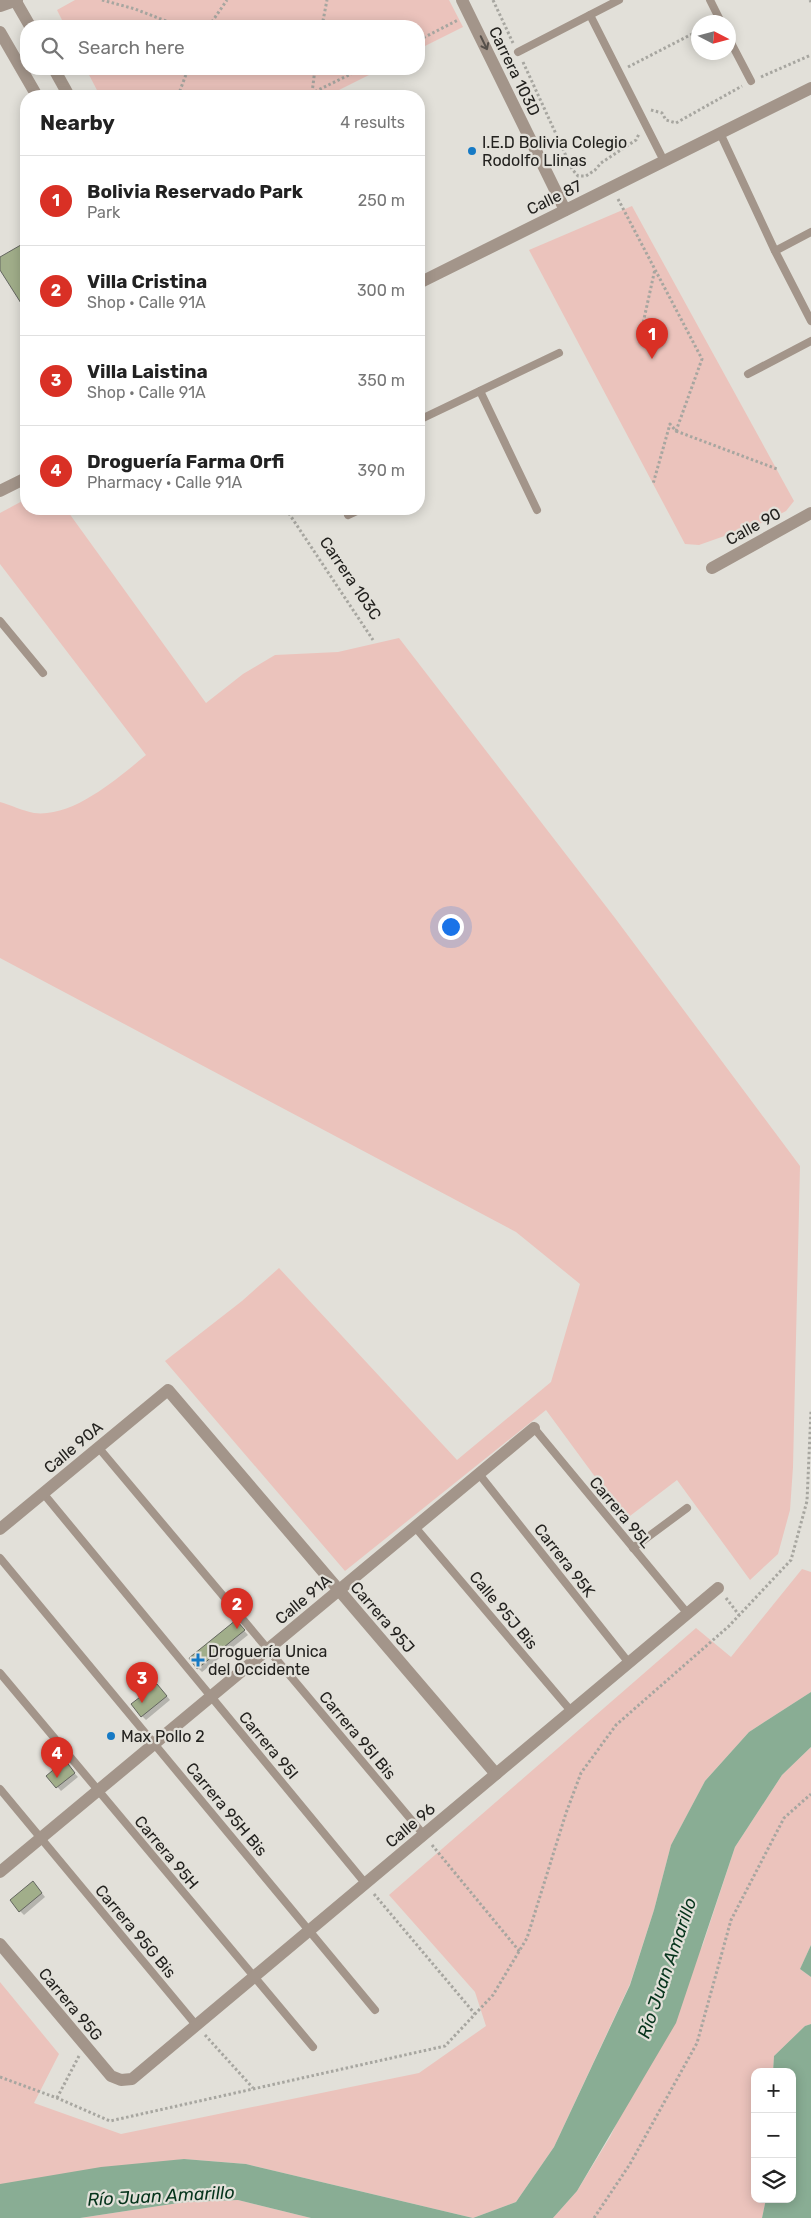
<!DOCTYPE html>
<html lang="en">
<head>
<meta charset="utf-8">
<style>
  :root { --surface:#fff; --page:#f2f2f2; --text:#222; --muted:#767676; --line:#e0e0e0; --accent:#d93025 }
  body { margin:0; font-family:Rubik,sans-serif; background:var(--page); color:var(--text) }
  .controls { position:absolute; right:15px; bottom:15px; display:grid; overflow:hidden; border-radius:10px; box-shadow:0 2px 12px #0003 }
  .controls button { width:45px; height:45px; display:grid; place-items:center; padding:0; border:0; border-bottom:1px solid var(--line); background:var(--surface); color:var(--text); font:25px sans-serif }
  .compass { position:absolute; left:691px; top:15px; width:45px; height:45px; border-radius:50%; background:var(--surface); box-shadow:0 2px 12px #0003; rotate:96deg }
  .you { position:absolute; left:450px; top:926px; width:18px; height:18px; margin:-12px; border:4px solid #fff; border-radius:50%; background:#1a73e8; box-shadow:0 0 0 8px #1a73e833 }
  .badge { display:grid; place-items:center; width:32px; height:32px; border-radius:50%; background:var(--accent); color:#fff; font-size:16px; font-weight:700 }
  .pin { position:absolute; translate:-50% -41px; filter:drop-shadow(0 1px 2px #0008) }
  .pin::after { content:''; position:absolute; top:26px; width:18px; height:15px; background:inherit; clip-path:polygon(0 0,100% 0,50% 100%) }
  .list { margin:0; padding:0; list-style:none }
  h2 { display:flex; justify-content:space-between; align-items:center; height:65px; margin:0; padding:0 20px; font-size:21px }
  h2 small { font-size:16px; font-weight:400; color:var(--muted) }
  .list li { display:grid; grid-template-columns:32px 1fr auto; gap:15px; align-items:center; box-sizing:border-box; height:90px; padding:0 20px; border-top:1px solid var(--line) }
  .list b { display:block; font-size:19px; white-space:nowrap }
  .list p { margin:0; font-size:16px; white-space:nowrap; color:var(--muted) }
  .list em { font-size:16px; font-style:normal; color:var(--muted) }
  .icon { flex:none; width:28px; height:28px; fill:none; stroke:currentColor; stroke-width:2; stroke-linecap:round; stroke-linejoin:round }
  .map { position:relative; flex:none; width:811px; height:2218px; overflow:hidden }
  .search { position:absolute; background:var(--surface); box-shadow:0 2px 12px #0003; left:20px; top:20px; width:405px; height:55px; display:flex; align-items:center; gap:12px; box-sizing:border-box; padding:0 18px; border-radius:20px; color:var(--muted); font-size:19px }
  .panel { position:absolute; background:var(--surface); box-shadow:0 2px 12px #0003; left:20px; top:90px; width:405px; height:425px; border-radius:20px }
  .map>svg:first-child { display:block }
  .green { fill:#ebc3bc }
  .water { fill:#89ad94 }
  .shadow { fill:#0003 }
  .building { fill:#a1ae8a; stroke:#646660 }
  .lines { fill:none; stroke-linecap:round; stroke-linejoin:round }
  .path { stroke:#a7a6a0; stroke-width:3; stroke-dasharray:2.5 2.5; stroke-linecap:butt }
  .service { stroke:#a3958a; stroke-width:8 }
  .minor { stroke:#a3958a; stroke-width:12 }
  .tertiary { stroke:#a3958a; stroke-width:12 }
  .oneway { stroke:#56504a }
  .poi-dot { fill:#167ac5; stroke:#e2e0d9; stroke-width:2 }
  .labels { text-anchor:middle; stroke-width:4.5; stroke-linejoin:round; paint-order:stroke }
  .street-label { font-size:16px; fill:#23221f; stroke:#e2e0d9 }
  .poi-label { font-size:16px; fill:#23221f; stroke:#e2e0d9; text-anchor:start }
  .water-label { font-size:18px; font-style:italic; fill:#05331b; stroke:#e2e0d9 }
</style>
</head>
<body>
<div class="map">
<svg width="811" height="2218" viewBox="0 0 811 2218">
  <rect width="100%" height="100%" fill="#e2e0d9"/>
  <!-- green -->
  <g class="green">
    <polygon points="75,0 449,0 463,27 419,49 419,26 65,26 57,10"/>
    <polygon points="86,69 381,69 327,96 100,96"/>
    <polygon points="632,206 794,501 786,511 767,521 699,545 685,544 529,250"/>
    <path d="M26 499V509H66L206 703 243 674 275 655 338 652 399 638 615 918 800 1166 793 1467 790 1510 778 1554 750 1580 677 1480 626 1519 546 1410 345 1571 165 1361 242 1301 279 1268 457 1460 551 1382 580 1284 516 1232 0 958V802C11 805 23 811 34 813 73 818 118 778 146 755L0 564V513Z"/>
    <polygon points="802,1569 811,1572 811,1692 749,1732 705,1781 671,1845 654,1910 630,1984 554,2147 516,2202 473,2218 246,2164 184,2159 0,2186 0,1982 59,2054 34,2103 121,2134 419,2073 486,2026 475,1992 389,1895 696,1628 731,1657"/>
    <polygon points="811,1747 811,1945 800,1969 811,1977 811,2024 805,2026 774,2056 773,2072 755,2072 755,2199 766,2199 762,2218 553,2218 577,2191 610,2137 703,1944 735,1847 782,1775"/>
    <polygon points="238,2200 311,2218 80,2218 185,2202"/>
  </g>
  <!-- water -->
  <g class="water">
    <polygon points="811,1692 811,1747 782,1775 735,1847 676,2023 577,2191 553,2218 311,2218 238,2200 185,2202 80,2218 0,2218 0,2184 101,2167 184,2159 246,2164 473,2218 516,2202 554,2147 630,1985 654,1910 671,1845 705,1781 749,1732"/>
    <polygon points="811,1945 811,1977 800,1969"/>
    <polygon points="811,2024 811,2218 762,2218 766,2199 792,2199 792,2072 773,2072 774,2056 805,2026"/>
  </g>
  <!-- shadow -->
  <g class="shadow">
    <polygon points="26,243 26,309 0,267 0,259"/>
    <polygon points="240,1626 248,1635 202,1672 198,1668"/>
    <polygon points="161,1689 170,1700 146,1720 142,1716"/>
    <polygon points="68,1766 78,1777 61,1791 48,1776"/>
    <polygon points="37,1887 45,1897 24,1915 20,1911"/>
  </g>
  <!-- building -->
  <g class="building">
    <polygon points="26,242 26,311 0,270 0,257"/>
    <polygon points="236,1620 245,1630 197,1669 189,1658"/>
    <polygon points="157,1684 167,1696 141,1717 131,1704"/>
    <polygon points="65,1760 75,1773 56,1788 46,1776"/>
    <polygon points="33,1881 42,1893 19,1912 10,1900"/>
  </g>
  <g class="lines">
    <!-- path -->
    <g class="path">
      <polyline points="102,0 135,9 179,26"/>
      <polyline points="493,0 513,43"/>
      <polyline points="810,0 811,2"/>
      <polyline points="209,26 227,0"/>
      <polyline points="322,26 327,0"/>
      <polyline points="419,40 458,20"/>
      <polyline points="523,62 572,169 578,176 586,176 595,170 601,163 636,140 639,134"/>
      <polyline points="628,67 698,31"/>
      <polyline points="761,77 811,55"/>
      <polyline points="312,93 315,69"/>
      <polyline points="178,96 188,69"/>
      <polyline points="306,96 361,69"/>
      <polyline points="651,110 662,113 666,120 676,123 742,86"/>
      <polyline points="618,199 702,359 676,431 670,424 653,484"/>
      <polyline points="640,337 655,269"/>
      <polyline points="676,431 777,469"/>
      <polyline points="286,509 373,640"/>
      <polyline points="726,1598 739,1615"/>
      <polyline points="432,1845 520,1952"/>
      <polyline points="374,1894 475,2014"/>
      <polyline points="205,2035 253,2088"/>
      <polyline points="0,2077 57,2098 110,2121 445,2046 493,1995 527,1938 566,1813 581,1773 616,1725 729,1626 791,1560 807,1501 811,1411"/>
      <polyline points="57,2098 79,2056"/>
      <polyline points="594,2218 630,2164 697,2043 731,1920 784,1818 811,1794"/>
    </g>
    <!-- service -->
    <g class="service">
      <polyline points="710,0 721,22"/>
      <polyline points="590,15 664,161"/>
      <polyline points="728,37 751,81"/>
      <polyline points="518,52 619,0"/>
      <polyline points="720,133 775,251 811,321"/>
      <polyline points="775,251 811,232"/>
      <polyline points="748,374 811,341"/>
      <polyline points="480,391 537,510"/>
      <polyline points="419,420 559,353"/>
      <polyline points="348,515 361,509"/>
      <polyline points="0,621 43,673"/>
      <polyline points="534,1428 688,1614"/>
      <polyline points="98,1447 424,1835"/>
      <polyline points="479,1474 629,1663"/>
      <polyline points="43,1493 365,1883"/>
      <polyline points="415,1527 571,1711"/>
      <polyline points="633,1548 687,1508"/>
      <polyline points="0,1558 375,2010"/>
      <polyline points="0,1673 313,2047"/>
      <polyline points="0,1789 196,2025"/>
    </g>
    <!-- minor -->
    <g class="minor">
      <polyline points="15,0 30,26"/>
      <polyline points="462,0 565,210"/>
      <polyline points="0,32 37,96"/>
      <polyline points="54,69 69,96"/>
      <polyline points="419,283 811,88"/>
      <polyline points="0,491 26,478"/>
      <polyline points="712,568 811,513"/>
      <polyline points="0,1529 168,1390 496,1774"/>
      <polyline points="0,1872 534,1428"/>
      <polyline points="0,1944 111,2076 121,2080 132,2079 718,1588"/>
    </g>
    <!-- tertiary -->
    <polyline class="tertiary" points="0,6 17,0"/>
  </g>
  <!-- one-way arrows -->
  <defs><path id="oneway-shaft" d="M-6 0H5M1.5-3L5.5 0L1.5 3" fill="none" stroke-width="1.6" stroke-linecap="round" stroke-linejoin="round" transform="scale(1.25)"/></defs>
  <use class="oneway" href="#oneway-shaft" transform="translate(484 43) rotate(64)"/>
  <!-- markers -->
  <g class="poi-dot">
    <circle cx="472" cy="151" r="5"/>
    <path d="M195.5 1652.5h5v5h5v5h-5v5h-5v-5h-5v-5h5z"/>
    <circle cx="111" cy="1736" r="5"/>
  </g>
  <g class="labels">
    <!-- street labels -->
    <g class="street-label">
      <text transform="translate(515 71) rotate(64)" y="6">Carrera 103D</text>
      <text transform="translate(554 197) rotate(-26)" y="6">Calle 87</text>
      <text transform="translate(753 526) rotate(-29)" y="6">Calle 90</text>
      <text transform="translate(351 578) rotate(56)" y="6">Carrera 103C</text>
      <text transform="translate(73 1447) rotate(-40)" y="6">Calle 90A</text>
      <text transform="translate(621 1512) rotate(50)" y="6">Carrera 95L</text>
      <text transform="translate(565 1560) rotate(52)" y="6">Carrera 95K</text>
      <text transform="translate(303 1599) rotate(-40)" y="6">Calle 91A</text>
      <text transform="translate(504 1610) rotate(50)" y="6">Calle 95J Bis</text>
      <text transform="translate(383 1617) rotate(49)" y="6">Carrera 95J</text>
      <text transform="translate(358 1735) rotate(50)" y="6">Carrera 95I Bis</text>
      <text transform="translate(269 1745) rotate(50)" y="6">Carrera 95I</text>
      <text transform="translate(227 1809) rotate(50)" y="6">Carrera 95H Bis</text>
      <text transform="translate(410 1825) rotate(-40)" y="6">Calle 96</text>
      <text transform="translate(167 1852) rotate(50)" y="6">Carrera 95H</text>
      <text transform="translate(136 1931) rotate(50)" y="6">Carrera 95G Bis</text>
      <text transform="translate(71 2004) rotate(50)" y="6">Carrera 95G</text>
    </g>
    <!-- poi labels -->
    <g class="poi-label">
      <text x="482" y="148">I.E.D Bolivia Colegio<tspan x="482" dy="18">Rodolfo Llinas</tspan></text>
      <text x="208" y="1657">Droguería Unica<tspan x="208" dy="18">del Occidente</tspan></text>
      <text x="121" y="1742">Max Pollo 2</text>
    </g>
    <!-- water labels -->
    <g class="water-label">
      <text transform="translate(667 1968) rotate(-71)" y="6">Río Juan Amarillo</text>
      <text transform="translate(161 2196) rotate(-3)" y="6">Río Juan Amarillo</text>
    </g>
  </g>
</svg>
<div class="controls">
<button>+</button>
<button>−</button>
<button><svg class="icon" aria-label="layers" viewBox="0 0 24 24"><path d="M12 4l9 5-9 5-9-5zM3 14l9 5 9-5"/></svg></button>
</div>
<svg class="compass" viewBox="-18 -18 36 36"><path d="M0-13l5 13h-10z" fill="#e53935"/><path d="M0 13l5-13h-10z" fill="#767676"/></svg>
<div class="you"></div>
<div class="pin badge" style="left:652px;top:359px">1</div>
<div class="pin badge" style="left:237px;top:1629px">2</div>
<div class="pin badge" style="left:142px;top:1703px">3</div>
<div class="pin badge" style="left:57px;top:1778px">4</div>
<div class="search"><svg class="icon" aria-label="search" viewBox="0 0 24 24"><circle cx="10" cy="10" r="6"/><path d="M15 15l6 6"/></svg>Search here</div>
<section class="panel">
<h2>Nearby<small>4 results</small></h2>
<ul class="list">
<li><span class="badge">1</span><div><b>Bolivia Reservado Park</b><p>Park</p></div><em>250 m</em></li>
<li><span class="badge">2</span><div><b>Villa Cristina</b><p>Shop · Calle 91A</p></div><em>300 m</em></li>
<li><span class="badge">3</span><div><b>Villa Laistina</b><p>Shop · Calle 91A</p></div><em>350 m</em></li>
<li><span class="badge">4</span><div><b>Droguería Farma Orfi</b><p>Pharmacy · Calle 91A</p></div><em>390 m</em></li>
</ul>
</section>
</div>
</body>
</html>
